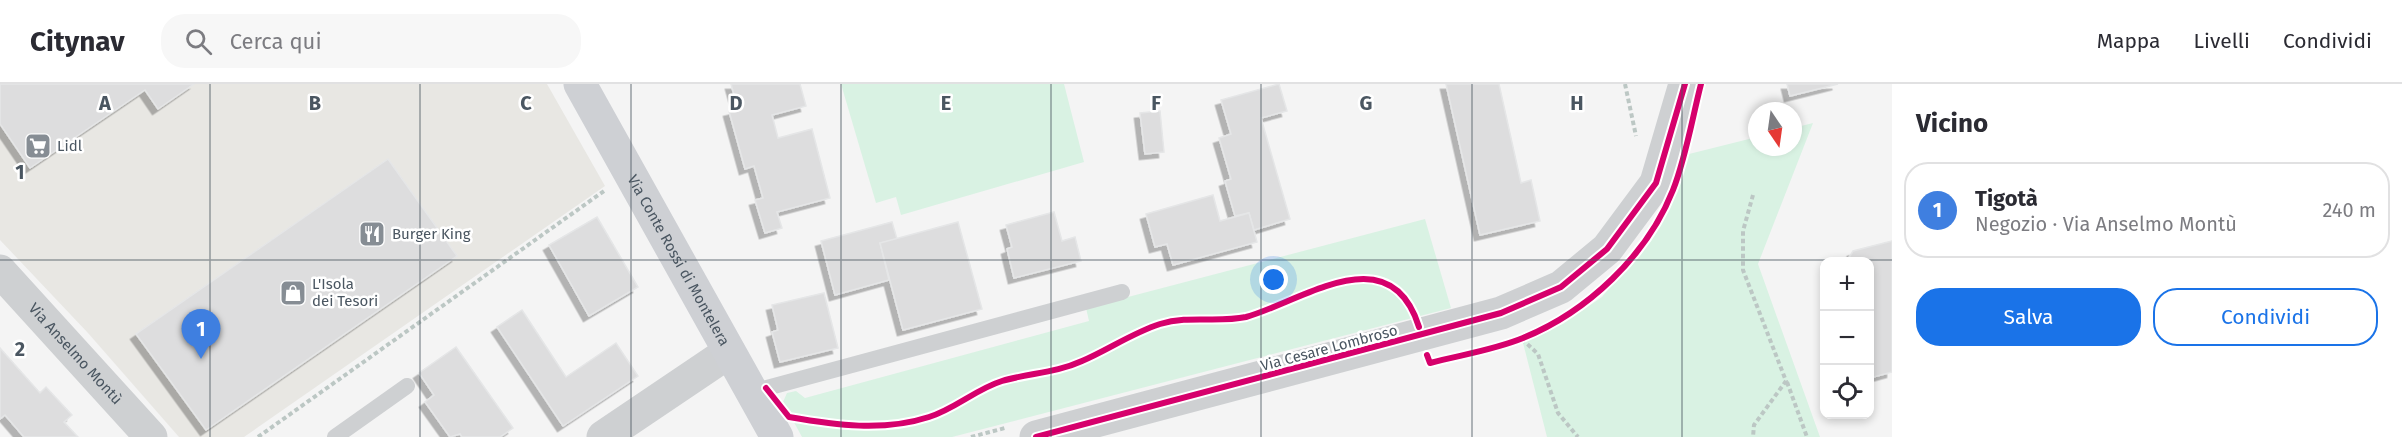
<!DOCTYPE html>
<html lang="it">
<head>
<meta charset="utf-8">
<style>
  :root { --surface:#fff; --page:#f7f7f7; --text:#2b2b33; --muted:#7c7c81; --line:#e1e1e2; --accent:#1a73e8 }
  body { margin:0; font-family:"Fira Sans",sans-serif; background:var(--page); color:var(--text) }
  .controls { position:absolute; right:18px; bottom:18px; display:grid; overflow:hidden; border-radius:12px; box-shadow:0 3px 9px #0003 }
  .controls button { width:54px; height:54px; display:grid; place-items:center; padding:0; border:0; border-bottom:2px solid var(--line); background:var(--surface); color:var(--text); font:30px sans-serif }
  .compass { position:absolute; left:1748px; top:18px; width:54px; height:54px; border-radius:50%; background:var(--surface); box-shadow:0 3px 9px #0003; rotate:167deg }
  .you { position:absolute; left:1274px; top:196px; width:21px; height:21px; margin:-15px; border:4px solid #fff; border-radius:50%; background:#1a73e8; box-shadow:0 0 0 9px #1a73e833 }
  .badge { display:grid; place-items:center; width:39px; height:39px; border-radius:50%; background:var(--accent); color:#fff; font-size:20px; font-weight:700 }
  .pin { position:absolute; translate:-50% -50px; filter:drop-shadow(0 2px 3px #0008) }
  .pin::after { content:''; position:absolute; top:32px; width:21px; height:18px; background:inherit; clip-path:polygon(0 0,100% 0,50% 100%) }
  .list { margin:0; padding:0; list-style:none }
  h2 { display:flex; justify-content:space-between; align-items:center; height:78px; margin:0; padding:0 24px; font-size:26px }
  h2 small { font-size:20px; font-weight:400; color:var(--muted) }
  .list li { display:grid; grid-template-columns:39px 1fr auto; gap:18px; align-items:center; box-sizing:border-box; height:96px; margin:0 12px 12px; padding:0 12px; border:2px solid var(--line); border-radius:24px }
  .list b { display:block; font-size:22px; white-space:nowrap }
  .list p { margin:0; font-size:20px; white-space:nowrap; color:var(--muted) }
  .list em { font-size:20px; font-style:normal; color:var(--muted) }
  .actions { display:flex; gap:12px; padding:18px 24px }
  .actions a { flex:1; padding:14px 0; border:2px solid var(--accent); border-radius:24px; text-align:center; font-size:21px; color:var(--accent) }
  .actions .main { background:var(--accent); color:#fff }
  .icon { flex:none; width:33px; height:33px; fill:none; stroke:currentColor; stroke-width:2; stroke-linecap:round; stroke-linejoin:round }
  .map { position:relative; flex:none; width:1892px; height:353px; overflow:hidden }
  header { display:flex; align-items:center; gap:36px; box-sizing:border-box; height:84px; padding:0 30px; background:var(--surface); border-bottom:2px solid var(--line) }
  header strong { font-size:28px }
  nav { display:flex; gap:33px; margin-inline-start:auto; font-size:21px }
  .search { width:420px; height:54px; background:var(--page); display:flex; align-items:center; gap:15px; box-sizing:border-box; padding:0 21px; border-radius:24px; color:var(--muted); font-size:22px }
  main { display:flex }
  aside { flex:1; background:var(--surface) }
  .map>svg:first-child { display:block }
  .commercial { fill:#e8e7e3 }
  .green { fill:#d9f2e3 }
  .building { fill:#ddddde; stroke:#e5e6e7; stroke-width:1.5; filter:url(#shadow) }
  .lines { fill:none; stroke-linecap:round; stroke-linejoin:round }
  .path { stroke:#bcc7c4; stroke-width:4; stroke-dasharray:4.5 3; stroke-linecap:butt }
  .lane { stroke:#ced0d2; stroke-width:16 }
  .street { stroke:#ced0d2; stroke-width:33 }
  .secondary { stroke:#ced0d4; stroke-width:33 }
  .cycleway-casing { stroke:#fff; stroke-width:10 }
  .cycleway { stroke:#d6006c; stroke-width:6 }
  .grid { fill:none; stroke:#4a5661; stroke-width:1.5; stroke-opacity:0.55 }
  .labels { text-anchor:middle; stroke-width:5; stroke-linejoin:round; paint-order:stroke }
  .poi-label { font-size:15px; fill:#4a5661; stroke:#fff; text-anchor:start }
  .street-label { font-size:15px; fill:#4a5661; stroke:#fff }
  .grid-label { font-size:20px; text-anchor:middle; font-weight:bold; fill:#4a5661; stroke:#fff; stroke-width:5; stroke-linejoin:round; paint-order:stroke }
</style>
</head>
<body>
<header>
<strong>Citynav</strong>
<div class="search"><svg class="icon" aria-label="search" viewBox="0 0 24 24"><circle cx="10" cy="10" r="6"/><path d="M15 15l6 6"/></svg>Cerca qui</div>
<nav><a>Mappa</a><a>Livelli</a><a>Condividi</a></nav>
</header>
<main>
<div class="map">
<svg width="1892" height="353" viewBox="0 0 1892 353">
  <defs>
    <filter id="shadow"><feDropShadow dx="-5.5" dy="5.5" stdDeviation="0" flood-color="#0004"/></filter>
  </defs>
  <rect width="100%" height="100%" fill="#f4f4f4"/>
  <!-- commercial -->
  <polygon class="commercial" points="0,0 547,0 605,102 244,353 179,353 88,249 0,156"/>
  <!-- green -->
  <g class="green">
    <polygon points="841,0 1064,0 1084,78 901,131 896,113 876,119"/>
    <polygon points="1813,39 1758,180 1820,353 1547,353 1522,255 1563,240 1602,213 1642,165 1675,112 1689,70 1757,53 1757,63 1793,63 1793,44"/>
    <polygon points="1425,135 1451,224 952,353 802,353 783,318 787,309 796,307 805,314 1089,237 1086,224"/>
  </g>
  <!-- building -->
  <g class="building">
    <polygon points="0,0 194,0 158,25 145,6 30,84 0,40"/>
    <polygon points="731,0 800,0 806,22 772,31 778,54 812,45 830,114 777,128 782,144 765,149 755,116 763,114 754,82 745,85 729,27 738,25"/>
    <polygon points="1279,0 1287,27 1261,34 1290,135 1254,146 1249,129 1235,132 1225,97 1231,95 1219,54 1231,50 1221,16"/>
    <polygon points="1446,0 1499,0 1521,99 1531,96 1540,137 1480,151"/>
    <polygon points="1787,0 1838,0 1790,12"/>
    <polygon points="1160,27 1164,68 1145,70 1140,29"/>
    <polygon points="388,75 457,172 206,346 136,250"/>
    <polygon points="1213,111 1220,137 1249,129 1257,158 1173,181 1167,160 1155,163 1146,130"/>
    <polygon points="1054,128 1062,157 1075,153 1081,177 1014,194 1007,165 1012,163 1006,141"/>
    <polygon points="597,133 638,203 589,232 549,161"/>
    <polygon points="892,138 897,155 880,159 889,196 835,211 821,157"/>
    <polygon points="958,138 982,225 903,246 880,159"/>
    <polygon points="1892,157 1892,288 1870,294 1870,177 1847,177 1853,167"/>
    <polygon points="824,209 838,264 780,278 772,248 778,246 772,221"/>
    <polygon points="522,226 566,293 616,259 638,292 563,342 497,243"/>
    <polygon points="456,263 513,344 500,353 462,353 460,350 450,353 425,318 434,311 419,289"/>
    <polygon points="0,264 40,309 46,303 72,331 64,338 78,353 24,353 5,331 0,335"/>
  </g>
  <g class="lines">
    <!-- path -->
    <g class="path">
      <polyline points="1625,0 1636,52"/>
      <polyline points="1753,111 1743,147 1743,186 1786,297 1754,341 1753,353"/>
      <polyline points="1522,255 1538,270 1558,329 1578,353"/>
      <polyline points="1787,298 1807,353"/>
      <polyline points="258,353 604,107"/>
      <polyline points="971,353 1005,344"/>
    </g>
    <!-- lane -->
    <g class="lane">
      <polyline points="752,308 1122,208"/>
      <polyline points="335,353 407,302"/>
    </g>
    <!-- street -->
    <g class="street">
      <path id="s1" d="M0 187 151 353"/>
      <polyline points="603,353 729,268"/>
      <polyline points="1036,353 1501,229 1561,203 1607,165 1656,99 1685,0"/>
    </g>
    <!-- secondary -->
    <path class="secondary" id="s2" d="M580 0 777 353"/>
    <!-- cycleway casing -->
    <g class="cycleway-casing">
      <g id="cycleway">
        <path d="M1427 271 1430 279C1460 271 1494 266 1523 254 1587 228 1647 172 1673 106 1686 73 1692 35 1701 0"/>
        <path d="M766 304 789 333C835 341 883 348 929 333 955 325 976 305 1002 297 1029 289 1056 289 1082 277 1108 266 1132 249 1160 240 1189 231 1217 239 1246 233 1303 217 1390 151 1419 243"/>
        <polyline points="1036,353 1501,229 1561,203 1607,165 1656,99 1685,0"/>
      </g>
    </g>
    <!-- cycleway -->
    <use href="#cycleway" class="cycleway"/>
  </g>
  <!-- grid -->
  <path class="grid" d="M210 0V353M420 0V353M631 0V353M841 0V353M1051 0V353M1261 0V353M1472 0V353M1682 0V353M0 176H1892"/>
  <!-- icons -->
  <defs>
    <g id="supermarket-square" transform="scale(1.35)"><rect x="-9" y="-9" width="18" height="18" rx="4" fill="#868d94" stroke="#fff"/><path d="M-6-5.5h2.5l.6 2H6L4.5 2H-2.5L-4.4-4H-6ZM-1.5 3.2a1.3 1.3 0 1 0 .1 0ZM3 3.2a1.3 1.3 0 1 0 .1 0Z" fill="#fff"/></g>
    <g id="restaurant-square" transform="scale(1.35)"><rect x="-9" y="-9" width="18" height="18" rx="4" fill="#868d94" stroke="#fff"/><path d="M-5-6h1v4h1v-4h1v4h1v-4h1v5L-1.5 .5V6h-2V.5L-5-1ZM5-6V6H3V1.5H1.5Q1.5-4 5-6Z" fill="#fff"/></g>
    <g id="shop-square" transform="scale(1.35)"><rect x="-9" y="-9" width="18" height="18" rx="4" fill="#868d94" stroke="#fff"/><path d="M-5-2.5h2.3a2.7 3.5 0 0 1 5.4 0H5L5.5 6h-11ZM-1.5-2.5h3a1.5 2.3 0 0 0-3 0Z" fill="#fff"/></g>
  </defs>
  <g fill-rule="evenodd">
    <use href="#supermarket-square" x="38" y="62"/>
    <use href="#restaurant-square" x="372" y="150"/>
    <use href="#shop-square" x="293" y="209"/>
  </g>
  <g class="labels">
    <!-- poi labels -->
    <g class="poi-label">
      <text x="57" y="67">Lidl</text>
      <text x="392" y="155">Burger King</text>
      <text x="312" y="205">L'Isola<tspan x="312" dy="17">dei Tesori</tspan></text>
    </g>
    <!-- street labels -->
    <g class="street-label">
      <text dy="5" stroke="none"><textPath href="#s2" startOffset="202">Via Conte Rossi di Montelera</textPath></text>
      <text transform="translate(1329 264) rotate(-15)" y="5">Via Cesare Lombroso</text>
      <text dy="5" stroke="none"><textPath href="#s1" startOffset="112">Via Anselmo Montù</textPath></text>
    </g>
  </g>
  <g class="grid-label">
    <text x="105" y="26">A</text>
    <text x="315" y="26">B</text>
    <text x="526" y="26">C</text>
    <text x="736" y="26">D</text>
    <text x="946" y="26">E</text>
    <text x="1156" y="26">F</text>
    <text x="1366" y="26">G</text>
    <text x="1577" y="26">H</text>
    <text x="20" y="95">1</text>
    <text x="20" y="272">2</text>
  </g>
</svg>
<div class="controls">
<button>+</button>
<button>−</button>
<button><svg class="icon" aria-label="locate" viewBox="0 0 24 24"><circle cx="12" cy="12" r="6"/><path d="M12 2v4M12 18v4M2 12h4M18 12h4"/></svg></button>
</div>
<svg class="compass" viewBox="-18 -18 36 36"><path d="M0-13l5 13h-10z" fill="#e53935"/><path d="M0 13l5-13h-10z" fill="#7c7c81"/></svg>
<div class="you"></div>
<div class="pin badge" style="left:201px;top:275px;background:#3f7fe0">1</div>
</div>
<aside>
<h2>Vicino<small></small></h2>
<ul class="list">
<li><span class="badge" style="background:#3f7fe0">1</span><div><b>Tigotà</b><p>Negozio · Via Anselmo Montù</p></div><em>240 m</em></li>
</ul>
<div class="actions"><a class="main">Salva</a><a>Condividi</a></div>
</aside>
</main>
</body>
</html>
